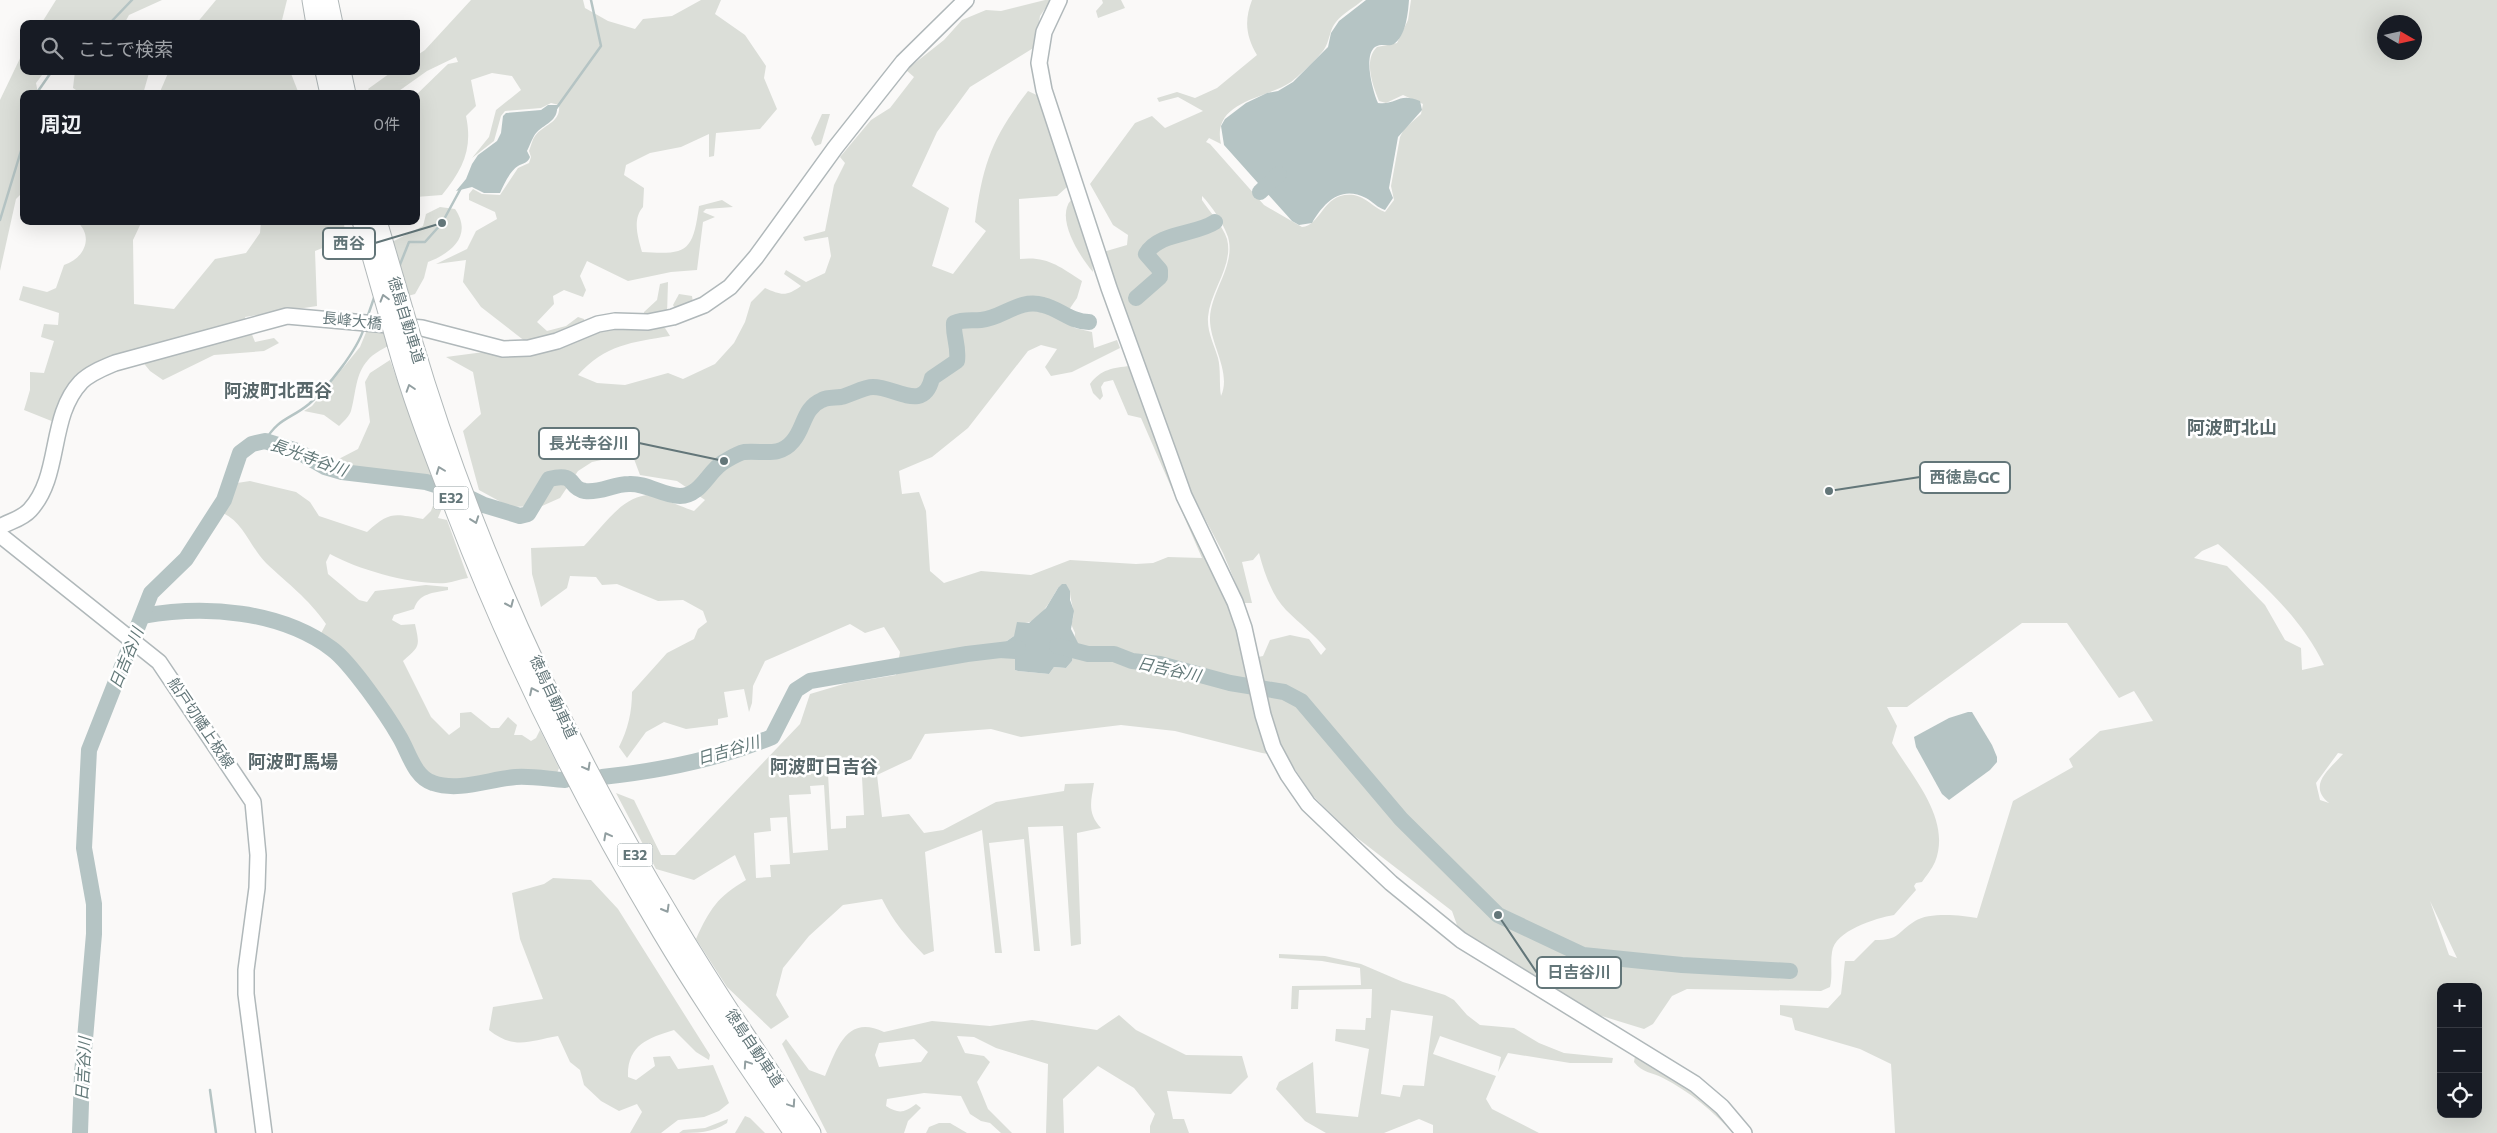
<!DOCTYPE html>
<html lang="ja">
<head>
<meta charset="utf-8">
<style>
  :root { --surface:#171b24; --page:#242831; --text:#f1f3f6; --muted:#9ea1a6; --line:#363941 }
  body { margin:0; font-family:Commissioner,"Noto Sans JP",sans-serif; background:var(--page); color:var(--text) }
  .controls { position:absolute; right:15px; bottom:15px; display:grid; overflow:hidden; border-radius:10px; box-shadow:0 5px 20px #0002 }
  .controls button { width:45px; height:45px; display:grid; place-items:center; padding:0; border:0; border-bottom:1px solid var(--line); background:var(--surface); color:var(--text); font:25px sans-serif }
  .compass { position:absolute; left:2377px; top:15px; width:45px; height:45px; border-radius:50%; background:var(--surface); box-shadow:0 5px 20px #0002; rotate:99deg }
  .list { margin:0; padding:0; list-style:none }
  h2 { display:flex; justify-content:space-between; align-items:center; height:65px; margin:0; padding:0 20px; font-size:21px }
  h2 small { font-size:16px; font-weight:400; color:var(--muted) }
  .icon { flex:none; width:28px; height:28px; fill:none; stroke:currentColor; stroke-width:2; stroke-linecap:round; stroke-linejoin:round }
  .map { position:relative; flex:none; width:2497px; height:1133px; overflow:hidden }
  .search { position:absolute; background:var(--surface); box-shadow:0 5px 20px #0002; left:20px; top:20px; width:400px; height:55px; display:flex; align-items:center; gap:12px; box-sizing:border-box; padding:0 18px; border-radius:10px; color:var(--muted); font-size:19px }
  .panel { position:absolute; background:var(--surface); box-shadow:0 5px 20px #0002; left:20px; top:90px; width:400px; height:135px; border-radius:10px }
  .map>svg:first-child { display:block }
  .green { fill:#dbded8; fill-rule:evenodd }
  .water { fill:#b5c4c4 }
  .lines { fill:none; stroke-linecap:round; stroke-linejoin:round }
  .stream { stroke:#b5c4c4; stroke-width:2.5 }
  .river { stroke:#b5c4c4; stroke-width:16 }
  .secondary-casing { stroke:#b0b8ba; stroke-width:18 }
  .highway-casing { stroke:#b1b8b9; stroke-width:21 }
  .secondary { stroke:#fff; stroke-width:15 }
  .highway { stroke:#fff; stroke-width:19 }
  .highway-bridge-casing { stroke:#b1b8b9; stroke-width:21; stroke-linecap:butt }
  .highway-bridge { stroke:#fff; stroke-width:19 }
  .oneway { stroke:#929fa1 }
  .labels { text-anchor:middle; stroke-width:5; stroke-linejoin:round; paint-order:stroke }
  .shield { fill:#fff; stroke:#929fa1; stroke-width:1 }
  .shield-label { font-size:14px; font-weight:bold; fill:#637679 }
  .street-label { font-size:15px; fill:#637679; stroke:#fff }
  .water-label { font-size:16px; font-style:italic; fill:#637979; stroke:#fff }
  .quarter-label { font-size:18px; font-weight:bold; fill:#59686b; stroke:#fff }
  .leader { fill:none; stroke:#637679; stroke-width:2 }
  .callout-dot { fill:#637679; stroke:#fff; stroke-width:2 }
  .callout { fill:#fff; stroke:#637679; stroke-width:2 }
  .callout-label { font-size:16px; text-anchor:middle; font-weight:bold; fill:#637679 }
</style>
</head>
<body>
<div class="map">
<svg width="2497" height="1133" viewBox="0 0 2497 1133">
  <rect width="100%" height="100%" fill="#faf9f8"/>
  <!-- green -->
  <g class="green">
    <polygon points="56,0 162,0 129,15 124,24 41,24"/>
    <polygon points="216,0 287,0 281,24 196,24"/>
    <path d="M471 0H583L585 8 608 21 635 29 643 19 672 16 701 0H721L715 14 745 35 766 66 764 78 777 109 760 129 716 133 714 156 709 157V134L681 147 650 153 626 165 624 175 644 188 643 207C632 219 638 238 642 252 687 255 693 252 699 206L722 200 733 207 706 209 703 212 715 217 703 222 697 270 671 272 628 281 587 261 580 276 586 290 583 297 564 290 553 296 554 304 537 322 547 331 566 326 578 317 584 319 586 325 526 342 481 307 463 282 466 260 436 264 467 249 476 231 497 219 495 212 469 200V194L473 189 482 194 500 195 518 168 529 163 531 157 529 151C531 146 532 140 535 136 544 124 561 123 559 105L551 103 541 108 505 111 501 116 494 141 472 158 489 137 496 110 521 90 512 76 492 73 471 80 476 106 466 116C473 149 463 169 442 195L416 197V95L448 64 458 62 456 57 427 71 396 93 372 94 368 89 393 71H416V56L425 50Z"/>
    <path d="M1045 0H1051L1040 16 1035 47 970 87 937 132 912 186 949 208 932 266 953 274 986 231 975 222C983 163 992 138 1028 91L1041 97 1067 187 1057 196 1019 199 1020 259C1047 256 1059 266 1082 281L1077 298 1062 320 1075 328 1092 332 1094 348 1117 340 1120 348 1072 372 1051 376 1045 367 1057 349 1041 345 1028 351 968 428 932 457 899 471 902 494 919 492 926 511 930 571 944 583 981 571 1031 575 1070 560 1136 564 1153 563 1168 557 1202 558 1141 418 1128 415 1113 380 1104 382 1101 387 1103 396 1100 400 1093 393 1090 384C1101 369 1113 368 1130 366L1236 625 1244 660 1263 656 1270 640 1290 635 1309 639 1321 655 1326 649C1314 634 1300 624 1286 610 1272 596 1264 572 1259 553L1253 560 1242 562 1252 603H1244L1223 553 1192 494 1103 252 1127 245 1128 235 1113 225 1090 184 1135 123 1152 116 1165 128 1203 111 1178 97 1159 102 1157 98 1177 92 1195 98 1217 88 1257 55C1246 36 1244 21 1252 0H1363C1355 7 1343 13 1336 22 1330 29 1330 38 1326 46 1322 55 1299 76 1291 82 1266 99 1211 101 1221 144L1209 138 1206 142 1210 144 1264 205 1302 227C1322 225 1323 191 1354 195 1366 197 1374 208 1385 212L1394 200 1391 186 1400 137 1404 129 1421 114 1423 104 1403 95 1386 103 1379 101C1373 86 1363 60 1377 47L1397 43 1408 20 1411 0H2497V1133H1895L1891 1064 1860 1049 1795 1030 1792 1018 1780 1015V1005L1828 1008 1841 994 1845 961H1854L1875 940C1900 940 1896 933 1915 921 1929 912 1961 915 1977 918L2013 801 2073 767 2069 759 2100 731 2153 721 2134 691 2119 698 2067 623H2022L1907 707H1887L1897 726 1892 743C1912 777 1952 819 1935 862 1932 869 1926 876 1922 882L1916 883 1914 886 1916 890 1894 915C1876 918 1834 931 1832 952 1830 964 1833 974 1830 987L1821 991 1687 989 1672 996 1653 1024 1644 1029 1592 1013 1458 928 1452 911 1352 834 1312 795 1287 757 1262 753 1175 731 1121 725 1021 737 991 729 925 734 911 759 877 775 882 817 909 814 924 833 943 830 996 802 1064 791 1065 784 1094 783C1091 802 1087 813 1101 828L1077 833 1081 944 1071 946 1063 826 1028 827 1040 951H1034L1024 839 989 843 1002 953H995L982 830 925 852 934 951 924 955C907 938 893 921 882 899L843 905 809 936 783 968 776 995 789 1017 771 1029 727 987 696 939C710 909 717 897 746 880L735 855 694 880 656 869 616 793 634 800 661 855H675L800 724 810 694 847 683 896 675 900 652 884 627 865 633 850 624 765 661 753 686 752 703 749 712 744 689 724 692 728 717 718 719V725L686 729 664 722 646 732 627 758 619 747C628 729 632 712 632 692L667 653 694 639 698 629 707 622 703 611 683 600 658 601 617 584 602 585 596 577 570 576 567 588 541 607 532 574 531 548 584 546C602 528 622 495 650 495 654 495 685 508 694 511L705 500 677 481 640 475 634 459 620 456 592 462 578 471 560 498 542 506 510 507 479 490 463 431 481 414 473 372 446 357 484 352 505 355 605 328H665L670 336C632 342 605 345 578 375L597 383 625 385 668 373 683 379 715 364 734 343 745 322 751 302 765 288C781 295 786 297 801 286L784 274 786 270 806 282 825 273 831 256 828 237 805 241 803 237 825 231 834 185 845 163 840 157 871 120 890 108 914 77 906 70 944 40 962 20 986 10 1001 11ZM2384 22H2414V52H2384ZM1202 196C1211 205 1224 224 1228 237 1236 265 1211 291 1210 318 1209 343 1232 372 1221 396 1219 384 1221 370 1218 358 1214 344 1207 332 1208 317 1210 291 1234 265 1227 239 1223 226 1209 211 1202 200ZM2218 544C2258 580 2300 615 2324 665L2302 670 2301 648 2285 640 2265 605 2227 566 2194 558 2202 551ZM1058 588 1070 591C1070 603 1077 612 1071 624L1075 633 1072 661 1066 668 1054 667 1049 674 1018 671 1015 670V658H999L997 648 1014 636 1025 623C1040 622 1051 599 1058 588ZM2338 753 2343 754C2329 770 2307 785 2329 803L2320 800 2316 783ZM861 758 864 815 846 816V828L831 829 828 773 844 772V759ZM824 785 828 850 793 853 789 795 811 794 810 786ZM787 817 790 864 770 865 771 877 756 878 754 833 771 831 770 818ZM2430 901 2457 958 2449 955ZM2441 987H2478V1114H2441Z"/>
    <polygon points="1102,0 1121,0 1125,8 1098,18 1096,11 1103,3"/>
    <polygon points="24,50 24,71 45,71 36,83 38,94 24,94 24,191 16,199 0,271 0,100"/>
    <polygon points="75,71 144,71 149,73 143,94 82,94 73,88"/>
    <polygon points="169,71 290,71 299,94 159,94"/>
    <polygon points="822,114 830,114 821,144 815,146 811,138"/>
    <path d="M1071 200 1074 203 1091 249 1093 272C1080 257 1055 218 1071 200Z"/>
    <path d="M440 207 455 209C473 235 452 253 428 262L424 278 415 294 408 296 392 242 423 226 426 214Z"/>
    <path d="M76 221H142L133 240 134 304 174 309 215 259 246 253 260 233 261 221H344L345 239 315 251 317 306 245 317 255 342 274 338 279 343 264 351 214 355 163 380 150 371 133 350 85 369 64 393 54 422 24 410 30 390V372L44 373 54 341 41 337 44 324 58 325 59 313 19 300 23 286 47 292 56 288 64 265C84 259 95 236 76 221Z"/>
    <polygon points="668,282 667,314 644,318 644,312 657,300 660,284"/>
    <polygon points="679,294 692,296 693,303 676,311 673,305"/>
    <path d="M367 330H383L388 346C381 350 373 354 368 360 355 374 356 394 351 411 349 417 343 422 339 426L324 415 304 411 312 406 360 347Z"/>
    <polygon points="390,360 432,477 348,468 331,463 358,449 370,422 365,382 370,373"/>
    <path d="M250 481 296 492 310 502 319 516 367 532C390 511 394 514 423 519L431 511 437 495 442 508 438 518 447 520 468 578C461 579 453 582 446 583 412 585 359 570 330 554L326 562 328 574 359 600 367 602 375 591 426 585 448 587V590C433 593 419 593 414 609L394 615 392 620 401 625 415 624C420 647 420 646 403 661L431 717 449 735 460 727V713L471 712 491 728H499L508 717 517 725 514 735H522L531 741 536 738 540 730 559 768 556 776 516 775 511 770 510 775 456 783 435 781 422 773 404 736 385 707 337 648 319 637 326 624C307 597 289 585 266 563 250 547 244 523 223 513L237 483Z"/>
    <path d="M553 878 591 880 618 909 710 1055 709 1060 696 1052 674 1030C648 1038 627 1045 628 1077L636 1080 655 1066 653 1057 670 1056 678 1069 713 1065 729 1103 719 1111 704 1117 678 1120 661 1133H630L642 1112 637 1104 619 1111 601 1101 584 1085 580 1070 570 1062 558 1036C529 1041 514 1050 489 1030L493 1007 543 999 520 939 512 893 544 884Z"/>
    <path d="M1279 954 1325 956 1361 964 1403 982 1445 995 1454 1000 1467 1015 1480 1025 1514 1028 1539 1043 1564 1053 1613 1058 1612 1063H1570L1508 1053 1498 1072 1501 1057 1440 1036 1433 1054 1496 1076 1486 1099 1492 1109 1539 1133H1433V1125L1419 1119 1384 1133H1326L1305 1121 1276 1089 1279 1082 1313 1062 1316 1113 1358 1117 1369 1049 1335 1041 1336 1029 1365 1030 1366 1018H1371L1372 989 1299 990 1298 1009H1291L1292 986 1361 985 1360 968 1322 961 1279 958ZM1391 1010 1433 1016 1424 1086 1403 1085 1400 1097 1381 1094Z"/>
    <path d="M1119 1015 1136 1030 1186 1055 1242 1056 1248 1077 1231 1094 1167 1091 1173 1119H1184L1189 1133H1150V1126L1155 1114 1134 1088 1098 1066 1063 1099 1064 1133H1046L1048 1064 996 1048 974 1037 957 1036 965 1053 984 1056 990 1062 977 1082 988 1109 1012 1133H1001L990 1123 981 1121 970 1114 961 1096 924 1093 887 1099 886 1106C899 1114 904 1113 916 1104L921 1108 908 1121 904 1133H827L782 1044 786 1039 809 1070 825 1076C837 1048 847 1014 884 1032L932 1021 990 1026 1032 1020 1097 1030ZM914 1039 928 1052 921 1062 879 1067 875 1055 879 1043Z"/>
    <path d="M1635 1056 1660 1068 1717 1108 1737 1133H1733C1714 1112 1689 1091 1663 1078 1652 1072 1642 1073 1634 1062Z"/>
    <polygon points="745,1116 750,1118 765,1133 735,1133"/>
    <path d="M728 1119 727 1123C712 1133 697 1133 679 1133L683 1130 705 1128Z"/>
    <polygon points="939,1123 950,1123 967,1133 926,1133 929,1127"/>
  </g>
  <!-- water -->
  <g class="water">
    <path d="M1366 0H1409C1408 13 1406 36 1394 44 1389 47 1382 43 1375 47 1363 56 1373 92 1378 103 1398 105 1398 92 1420 101L1422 110 1398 137 1389 188 1393 198 1385 210C1378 208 1373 202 1366 198 1340 185 1324 203 1312 223L1299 225 1292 221 1224 145 1221 126 1225 119 1246 103 1267 93 1278 91 1293 82 1328 47 1331 33 1339 21Z"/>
    <path d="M548 105H557C559 123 541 124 534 136 531 141 529 147 527 151L530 157C528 163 523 163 518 166 510 171 504 184 500 193H484L472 187 456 191 466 179 472 164 478 155 497 141 501 133 503 116 506 113 541 110Z"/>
    <polygon points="1062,584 1066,584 1070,591 1070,600 1074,611 1071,629 1081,649 1073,653 1072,661 1066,668 1054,667 1049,674 1018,671 1015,670 1015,659 999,658 995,655 997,648 1014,636 1017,622 1029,623 1046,608 1058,588"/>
    <polygon points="1968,712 1972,712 1992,745 1997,757 1997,762 1990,770 1949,800 1942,794 1916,747 1914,737 1949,718"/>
  </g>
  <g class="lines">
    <!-- stream -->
    <g class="stream">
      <polyline points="109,24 132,0"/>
      <polyline points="36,94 52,71"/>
      <polyline points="555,110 601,46 591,0"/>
      <polyline points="0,220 24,141"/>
      <polyline points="399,267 409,242 425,242 442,223 461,188"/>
      <polyline points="367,318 375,295"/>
      <path d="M265 441C278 418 291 419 309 404 327 388 357 351 364 328"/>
      <polyline points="210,1090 216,1133"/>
      <polyline points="81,1098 85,1097"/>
    </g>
    <!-- river -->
    <g class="river">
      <polyline points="1260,192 1279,174"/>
      <path d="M1136 298 1160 277V270L1146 254C1159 232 1196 235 1215 222"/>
      <path d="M143 616C204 605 280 610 332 649 350 662 387 715 399 736 409 752 414 777 433 783 459 792 490 779 516 777 532 776 549 779 565 780"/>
      <polyline points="1057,646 1088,654 1114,654 1132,661 1160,664 1230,683 1284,692 1301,701 1401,819 1498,915 1583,955 1682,965 1790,971"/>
      <path d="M602 777C659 771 719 759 772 737L796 690 810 681 967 654 1018 648"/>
      <path d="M80 1133 82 1074 94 934V904L84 848 89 750 151 593 186 559 224 500 240 453 252 444 265 441 297 451 325 467 342 472 426 482 455 491 484 505 520 516 528 514 549 479C578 472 567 488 585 491 601 493 613 484 629 484 647 483 663 496 680 496 702 496 709 468 727 460 732 457 739 453 744 452 763 450 779 458 793 441 805 427 803 408 822 400 828 397 835 398 841 397 851 395 863 387 873 387 896 387 924 413 932 378L957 361C959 345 953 337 954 323 963 319 972 321 981 320 1003 318 1019 298 1043 305 1060 309 1071 322 1089 322"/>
    </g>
    <!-- secondary casing -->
    <g class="secondary-casing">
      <g id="secondary">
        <polyline points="1059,0 1044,32 1039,63 1044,90 1109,288 1169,454 1184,496 1235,602 1244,628 1263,715 1273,747 1288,775 1308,804 1355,849 1391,883 1461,940 1695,1084 1722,1107 1744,1133"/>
        <path d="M0 527C10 521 22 519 30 510 62 475 48 417 81 382 90 373 103 368 115 363L287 316 422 328 503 349 529 348 557 341 598 324 615 321 648 322 673 317 704 305 730 287 756 257 835 148 903 62 966 0"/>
        <polyline points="0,535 159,662 253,802 258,855 257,888 246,970 246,994 264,1133"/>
      </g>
    </g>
    <!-- highway casing -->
    <g class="highway-casing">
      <g id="highway">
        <polyline points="312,0 316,24"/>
        <polyline points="328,0 333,24"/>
        <polyline points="325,71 330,94"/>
        <polyline points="341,71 346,94"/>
        <path d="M412 340C472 544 564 741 674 923 717 995 764 1064 811 1133"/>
        <path d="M397 344C413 402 435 457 456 512 512 658 582 798 662 932 703 1001 749 1067 794 1133"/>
      </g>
    </g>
    <!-- secondary -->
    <use href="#secondary" class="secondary"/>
    <!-- highway -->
    <use href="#highway" class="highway"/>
    <!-- highway-bridge casing -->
    <g class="highway-bridge-casing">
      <g id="highway-bridge">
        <polyline points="362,221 397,344"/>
        <polyline points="377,221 412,340"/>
      </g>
    </g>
    <!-- highway-bridge -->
    <use href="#highway-bridge" class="highway-bridge"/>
  </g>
  <!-- one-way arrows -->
  <defs><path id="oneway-chevron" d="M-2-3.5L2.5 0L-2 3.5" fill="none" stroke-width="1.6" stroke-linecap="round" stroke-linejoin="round" transform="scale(1.25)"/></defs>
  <g class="oneway">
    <use href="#oneway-chevron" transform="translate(384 298) rotate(-106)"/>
    <use href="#oneway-chevron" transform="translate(410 388) rotate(-108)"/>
    <use href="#oneway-chevron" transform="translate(440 470) rotate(-111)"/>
    <use href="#oneway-chevron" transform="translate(475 520) rotate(70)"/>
    <use href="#oneway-chevron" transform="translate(510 604) rotate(66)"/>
    <use href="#oneway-chevron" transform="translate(533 691) rotate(-116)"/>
    <use href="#oneway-chevron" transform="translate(587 767) rotate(61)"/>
    <use href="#oneway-chevron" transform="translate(607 836) rotate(-118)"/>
    <use href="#oneway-chevron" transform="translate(666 909) rotate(60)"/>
    <use href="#oneway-chevron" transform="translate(747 1064) rotate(-124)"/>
    <use href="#oneway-chevron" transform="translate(792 1104) rotate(56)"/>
  </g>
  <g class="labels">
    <!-- shield labels -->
    <g class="shield">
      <rect x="433.5" y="486.5" width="35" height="23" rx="4"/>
      <rect x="617.5" y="843.5" width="35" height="23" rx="4"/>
    </g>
    <g class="shield-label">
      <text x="451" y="503">E32</text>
      <text x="635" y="860">E32</text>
    </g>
    <!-- street labels -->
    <g class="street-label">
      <text transform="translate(406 320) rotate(73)" y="5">徳島自動車道</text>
      <text transform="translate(352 321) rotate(6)" y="5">長峰大橋</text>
      <text transform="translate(553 697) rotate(65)" y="5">徳島自動車道</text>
      <text transform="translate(201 723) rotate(56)" y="5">船戸切幡上板線</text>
      <text transform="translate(754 1048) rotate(56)" y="5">徳島自動車道</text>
    </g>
    <!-- water labels -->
    <g class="water-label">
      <text transform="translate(309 457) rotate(20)" y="6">長光寺谷川</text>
      <text transform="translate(126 658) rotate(-68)" y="6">日吉谷川</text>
      <text transform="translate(1169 669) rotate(12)" y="6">日吉谷川</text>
      <text transform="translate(728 750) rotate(-16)" y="6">日吉谷川</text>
      <text transform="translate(83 1069) rotate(-87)" y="6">日吉谷川</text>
    </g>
    <!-- quarter labels -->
    <g class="quarter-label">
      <text x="278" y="397">阿波町北西谷</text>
      <text x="2232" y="434">阿波町北山</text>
      <text x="293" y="768">阿波町馬場</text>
      <text x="824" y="773">阿波町日吉谷</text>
    </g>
  </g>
  <!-- callouts -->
  <path class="leader" d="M442 223L375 243M724 461L639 443M1829 491L1920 477M1498 915L1537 973"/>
  <g class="callout-dot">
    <circle cx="442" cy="223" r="5"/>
    <circle cx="724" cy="461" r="5"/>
    <circle cx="1829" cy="491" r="5"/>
    <circle cx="1498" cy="915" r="5"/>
  </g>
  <g class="callout">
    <rect x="323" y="228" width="52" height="31" rx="5"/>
    <rect x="539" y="428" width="100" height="31" rx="5"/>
    <rect x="1920" y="462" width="90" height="31" rx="5"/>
    <rect x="1537" y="957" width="84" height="31" rx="5"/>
  </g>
  <g class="callout-label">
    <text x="349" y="249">西谷</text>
    <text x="589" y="449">長光寺谷川</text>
    <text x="1965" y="483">西徳島GC</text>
    <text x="1579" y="978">日吉谷川</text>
  </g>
</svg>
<div class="controls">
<button>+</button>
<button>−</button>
<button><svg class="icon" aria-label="locate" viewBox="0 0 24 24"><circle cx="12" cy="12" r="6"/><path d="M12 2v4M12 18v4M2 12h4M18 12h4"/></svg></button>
</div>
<svg class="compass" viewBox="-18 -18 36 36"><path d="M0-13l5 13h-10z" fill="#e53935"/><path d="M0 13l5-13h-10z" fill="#9ea1a6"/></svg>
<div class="search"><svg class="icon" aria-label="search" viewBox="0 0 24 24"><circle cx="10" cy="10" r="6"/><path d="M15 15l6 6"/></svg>ここで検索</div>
<section class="panel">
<h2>周辺<small>0件</small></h2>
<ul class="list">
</ul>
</section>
</div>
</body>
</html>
